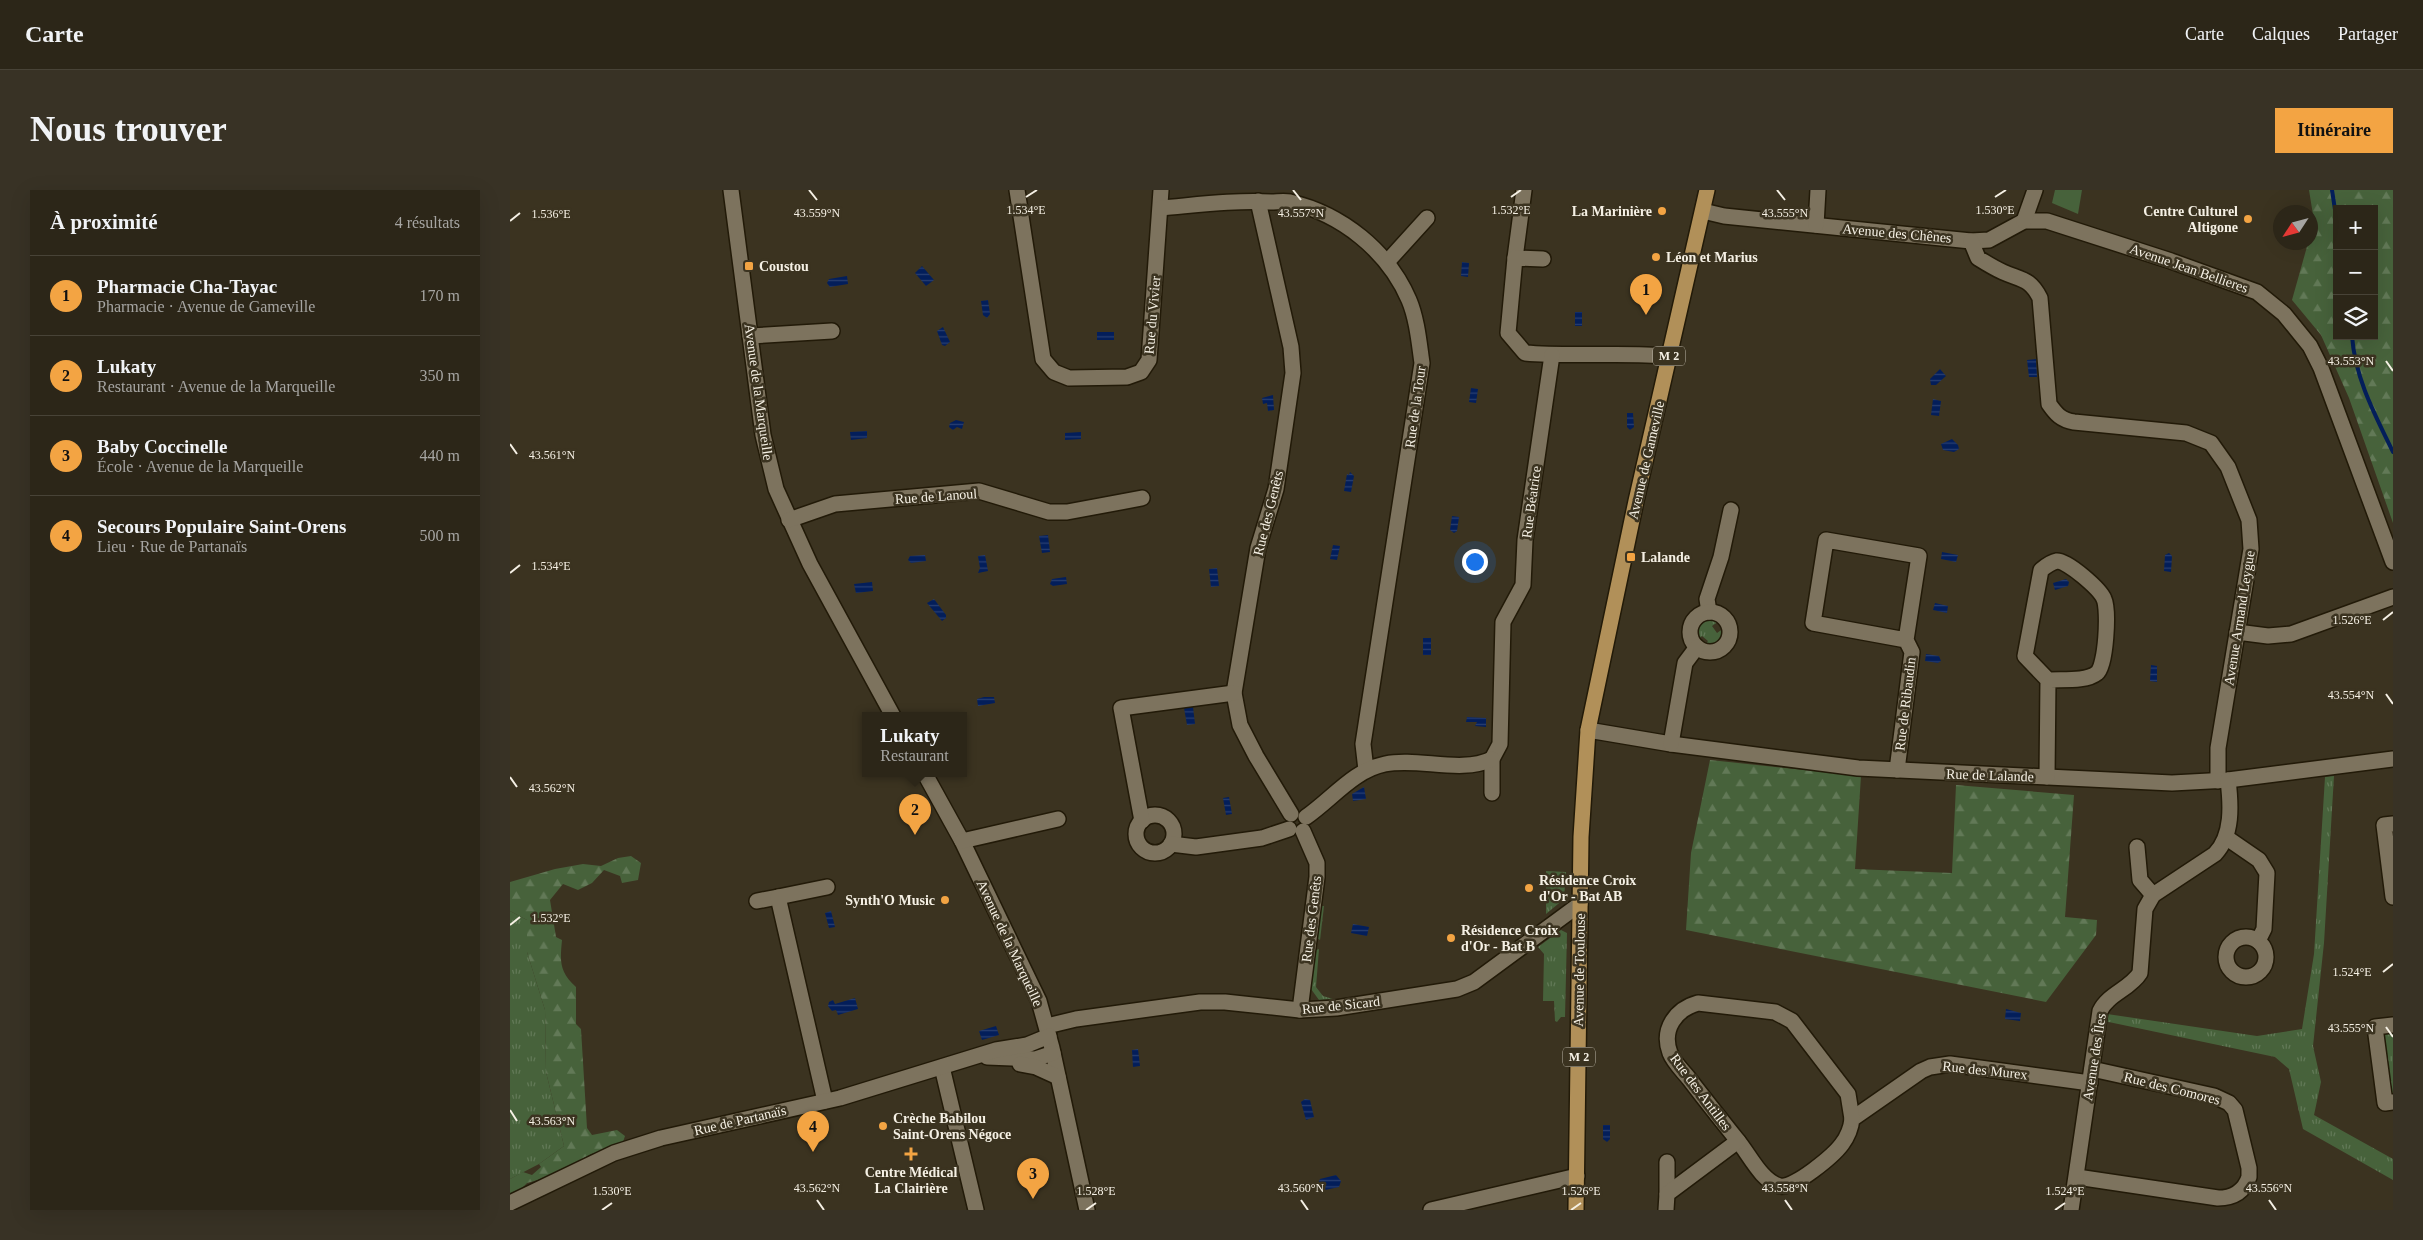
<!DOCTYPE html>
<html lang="fr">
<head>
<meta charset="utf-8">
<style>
  :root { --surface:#2c2618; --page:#383225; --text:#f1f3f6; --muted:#a6a5a2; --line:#484337; --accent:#f3a443 }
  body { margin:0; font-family:"Times New Roman",serif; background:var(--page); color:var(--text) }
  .controls { position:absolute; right:15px; top:15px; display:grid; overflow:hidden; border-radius:0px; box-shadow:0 5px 20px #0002 }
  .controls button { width:45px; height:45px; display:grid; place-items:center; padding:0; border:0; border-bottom:1px solid var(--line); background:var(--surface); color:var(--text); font:25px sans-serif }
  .compass { position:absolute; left:1763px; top:15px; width:45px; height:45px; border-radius:50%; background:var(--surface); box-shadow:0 5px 20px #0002; rotate:234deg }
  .you { position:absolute; left:964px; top:371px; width:18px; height:18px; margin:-12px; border:4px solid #fff; border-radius:50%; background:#1a73e8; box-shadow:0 0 0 8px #1a73e833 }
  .badge { display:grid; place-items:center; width:32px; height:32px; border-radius:50%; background:var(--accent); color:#111; font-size:16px; font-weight:700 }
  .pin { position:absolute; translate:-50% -41px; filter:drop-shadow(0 1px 2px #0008) }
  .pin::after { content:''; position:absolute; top:26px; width:18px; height:15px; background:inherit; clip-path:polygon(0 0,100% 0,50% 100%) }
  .popup { position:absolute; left:352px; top:522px; width:105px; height:65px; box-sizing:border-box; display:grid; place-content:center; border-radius:0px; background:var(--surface); filter:drop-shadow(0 1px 4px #0005); font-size:16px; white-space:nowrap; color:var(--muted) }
  .popup b { font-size:19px; color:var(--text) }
  .popup::after { content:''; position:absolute; left:50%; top:100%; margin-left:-10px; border:10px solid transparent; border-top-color:var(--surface) }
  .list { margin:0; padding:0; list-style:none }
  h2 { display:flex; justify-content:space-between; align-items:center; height:65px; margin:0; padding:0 20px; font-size:21px }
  h2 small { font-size:16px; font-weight:400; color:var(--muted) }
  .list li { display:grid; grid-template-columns:32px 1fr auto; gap:15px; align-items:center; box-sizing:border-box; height:80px; padding:0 20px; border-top:1px solid var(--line) }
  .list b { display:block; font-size:19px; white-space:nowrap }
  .list p { margin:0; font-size:16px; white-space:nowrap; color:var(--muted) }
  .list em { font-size:16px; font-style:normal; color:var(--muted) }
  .icon { flex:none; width:28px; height:28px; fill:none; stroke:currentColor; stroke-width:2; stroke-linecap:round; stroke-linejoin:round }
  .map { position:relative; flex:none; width:1883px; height:1020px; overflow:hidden; border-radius:0px }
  header { display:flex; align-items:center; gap:30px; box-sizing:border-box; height:70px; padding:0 25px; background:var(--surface); border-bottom:1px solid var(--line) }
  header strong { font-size:24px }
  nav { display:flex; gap:28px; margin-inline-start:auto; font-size:18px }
  .intro { display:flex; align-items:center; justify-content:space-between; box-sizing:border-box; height:120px; padding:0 30px }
  h1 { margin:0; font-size:35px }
  .button { padding:12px 22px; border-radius:0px; background:var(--accent); color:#111; font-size:18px; font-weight:700 }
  main { display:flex; gap:30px; padding:0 30px }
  aside { flex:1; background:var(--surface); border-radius:0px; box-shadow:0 5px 20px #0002 }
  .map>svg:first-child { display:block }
  .grass { fill:url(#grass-tufts) }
  .forest { fill:url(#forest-firs); fill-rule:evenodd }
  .pitch { fill:#47623b }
  .water { fill:url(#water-rules) }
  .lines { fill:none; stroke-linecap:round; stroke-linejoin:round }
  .stream { stroke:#031e5a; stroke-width:4 }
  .minor-casing { stroke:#221a08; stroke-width:18 }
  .major-casing { stroke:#221a08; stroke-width:18 }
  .minor { stroke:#7d735e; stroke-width:15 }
  .major { stroke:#b19059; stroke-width:15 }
  .ticks { fill:none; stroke:#f5f0e4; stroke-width:2 }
  .poi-dot { fill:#f3a443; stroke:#3b3320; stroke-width:2 }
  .labels { text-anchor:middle; stroke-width:5; stroke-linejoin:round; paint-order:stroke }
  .shield { fill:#3b3320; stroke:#bdb7a9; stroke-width:1 }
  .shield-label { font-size:12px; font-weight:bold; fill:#f5f0e4 }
  .poi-label { font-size:14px; font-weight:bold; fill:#f5f0e4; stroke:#3b3320; text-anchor:start }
  .street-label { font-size:14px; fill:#f5f0e4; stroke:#3b3320 }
  .ticks-label { font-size:12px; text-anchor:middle; fill:#f5f0e4; stroke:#3b3320; stroke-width:5; stroke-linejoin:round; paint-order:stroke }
</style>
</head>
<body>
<header>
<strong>Carte</strong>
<nav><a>Carte</a><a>Calques</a><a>Partager</a></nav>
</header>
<div class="intro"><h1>Nous trouver</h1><a class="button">Itinéraire</a></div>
<main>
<aside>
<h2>À proximité<small>4 résultats</small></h2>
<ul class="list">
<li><span class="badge">1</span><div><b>Pharmacie Cha-Tayac</b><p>Pharmacie · Avenue de Gameville</p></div><em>170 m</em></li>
<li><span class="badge">2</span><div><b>Lukaty</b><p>Restaurant · Avenue de la Marqueille</p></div><em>350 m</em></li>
<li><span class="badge">3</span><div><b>Baby Coccinelle</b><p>École · Avenue de la Marqueille</p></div><em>440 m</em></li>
<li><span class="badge">4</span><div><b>Secours Populaire Saint-Orens</b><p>Lieu · Rue de Partanaïs</p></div><em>500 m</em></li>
</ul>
</aside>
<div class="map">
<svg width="1883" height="1020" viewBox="0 0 1883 1020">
  <defs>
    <pattern id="grass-tufts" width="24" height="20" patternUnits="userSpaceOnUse" patternTransform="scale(1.25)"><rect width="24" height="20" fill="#47623b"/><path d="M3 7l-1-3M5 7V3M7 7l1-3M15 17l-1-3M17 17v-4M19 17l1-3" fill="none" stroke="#627957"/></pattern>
    <pattern id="forest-firs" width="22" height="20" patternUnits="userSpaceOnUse" patternTransform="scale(1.25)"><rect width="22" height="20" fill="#47623b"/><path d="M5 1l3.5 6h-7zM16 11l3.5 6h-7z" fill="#627957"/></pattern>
    <pattern id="water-rules" width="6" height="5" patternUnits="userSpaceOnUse" patternTransform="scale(1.25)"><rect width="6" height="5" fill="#031e5a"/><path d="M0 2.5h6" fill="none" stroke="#283f72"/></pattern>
  </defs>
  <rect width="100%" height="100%" fill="#3b3320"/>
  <!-- grass -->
  <g class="grass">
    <polygon points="1196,428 1209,431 1202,436 1207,443 1214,438 1213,452 1204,459 1193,458 1198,451 1192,446 1186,452 1183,445 1187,433"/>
    <polygon points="1824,586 1814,753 1803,856 1811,892 1804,925 1883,969 1883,990 1793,939 1779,879 1765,867 1594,831 1597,824 1747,846 1792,839 1804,764 1815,587"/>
    <polygon points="1036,681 1056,682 1054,709 1036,724"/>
    <polygon points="809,716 814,716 810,750 805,747"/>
    <polygon points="0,721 17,730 17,762 35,820 36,882 54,956 29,974 0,989"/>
    <polygon points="1051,740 1057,743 1055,827 1051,827 1047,832 1045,831 1044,811 1033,811 1034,764 1028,757"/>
    <polygon points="809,759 806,797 813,806 823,809 809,810 801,799 803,761"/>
    <polygon points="1883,840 1883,908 1881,908 1872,841"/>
  </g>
  <!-- forest -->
  <g class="forest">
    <path d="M1799 0H1883V333L1839 208 1811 145 1782 110 1798 53 1800 52 1804 31ZM1827 19H1864V146H1827Z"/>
    <polygon points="1200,570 1351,586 1345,679 1442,683 1446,595 1564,605 1555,727 1587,730 1586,745 1536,812 1176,740 1181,663"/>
    <path d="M121 666 131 673 128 690 112 693 110 686 94 680 82 693 68 700 53 694 40 710 46 747 52 750C50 771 49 782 66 797V834L71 839 77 938 82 945 107 940 115 946 112 955 81 964 42 986 17 993 12 998 9 1007 0 1008V989L13 982 22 985 31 977 29 974 54 956 36 882 35 820 17 762V730L0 721V692L45 679 73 674 91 676 108 668Z"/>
  </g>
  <!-- pitch -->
  <polygon class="pitch" points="1545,0 1572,0 1568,24 1542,13"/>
  <!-- water -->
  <g class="water">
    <polygon points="952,72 959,73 958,87 951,86"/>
    <polygon points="412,76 424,90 416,96 405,83"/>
    <polygon points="337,86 338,94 320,97 317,93 319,89"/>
    <polygon points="478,110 480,124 477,128 473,125 471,111"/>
    <rect x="1065" y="122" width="7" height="14"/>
    <polygon points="433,137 440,152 435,156 432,155 427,141"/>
    <rect x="587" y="142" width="17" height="8"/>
    <polygon points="1526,169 1527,187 1519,187 1517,170"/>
    <polygon points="1430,179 1436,186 1426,195 1421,195 1420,189"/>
    <polygon points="961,198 968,199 966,213 959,212"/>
    <polygon points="763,205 764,220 758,221 757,213 753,214 752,208"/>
    <polygon points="1423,209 1431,211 1429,226 1421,225"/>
    <polygon points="1117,223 1123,223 1124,237 1120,240 1117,237"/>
    <polygon points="446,230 454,232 452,239 447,237 443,240 439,237 440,233"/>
    <polygon points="357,241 357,248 341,250 340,242"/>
    <polygon points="571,242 571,249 555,250 555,243"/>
    <polygon points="1442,249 1448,255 1449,259 1444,262 1433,260 1431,254"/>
    <polygon points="840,282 844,286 841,302 834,301 837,284 839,285"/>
    <polygon points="942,326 949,327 947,341 944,343 940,340"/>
    <polygon points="538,345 540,362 532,363 529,346"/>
    <polygon points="823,355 830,356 827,370 820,369"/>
    <polygon points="1432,362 1448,365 1446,372 1431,369"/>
    <polygon points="1659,363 1662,366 1661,382 1654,381 1655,365"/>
    <polygon points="415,365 416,371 401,373 398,370 400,366"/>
    <polygon points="475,365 478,381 468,383 470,378 468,366"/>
    <polygon points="707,378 709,396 701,397 699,379"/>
    <polygon points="556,387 557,394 543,396 540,394 542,389"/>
    <polygon points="1556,389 1559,392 1558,396 1545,400 1543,393"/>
    <polygon points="362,392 363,401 346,403 344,394"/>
    <polygon points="424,409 436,425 436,428 432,431 417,413"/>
    <polygon points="1425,413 1438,416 1437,423 1423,420"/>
    <rect x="913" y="448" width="8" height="17"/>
    <polygon points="1416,464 1429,466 1431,471 1428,473 1415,471"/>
    <polygon points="1641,475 1647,476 1647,492 1640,491"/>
    <polygon points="474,507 484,507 485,513 468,516 467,509"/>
    <polygon points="683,517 685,534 677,535 674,518"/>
    <polygon points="957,527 976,528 976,537 965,536 967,532 956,532"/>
    <polygon points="854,597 856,609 843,611 842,604"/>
    <polygon points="719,607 722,624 716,625 713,608"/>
    <polygon points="321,721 325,737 319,738 315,723"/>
    <polygon points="843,734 859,737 857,746 841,743"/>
    <polygon points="345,808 348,819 328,825 326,820 322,821 318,816 319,812 323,810 325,814"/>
    <polygon points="1496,819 1511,823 1510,831 1495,829"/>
    <polygon points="486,836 489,845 472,850 469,841"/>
    <polygon points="628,859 630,876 623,877 622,860"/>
    <polygon points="795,909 800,910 804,927 796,930 791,912"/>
    <polygon points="1093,935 1100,935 1100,949 1097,952 1093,949"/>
    <polygon points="826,985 831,991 829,997 815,1000 810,998 808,994 810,989"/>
  </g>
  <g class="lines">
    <!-- stream -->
    <g class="stream">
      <polyline points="1822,0 1827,33"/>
      <path d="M1842 146C1845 188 1865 225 1883 262"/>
    </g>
    <!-- minor casing -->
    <g class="minor-casing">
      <g id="minor">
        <polyline points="221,0 253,245 266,299 300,374 383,526"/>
        <polyline points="507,0 533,169 544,182 559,188 617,187 631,182 639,170 651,0"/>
        <polyline points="748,11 781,157 783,183 766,299 748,358 724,503 730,535 746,566 781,624"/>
        <path d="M651 18C687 15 724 10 761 12 767 12 774 11 780 12 832 24 878 61 899 110 907 129 909 152 912 173L853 554 856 580"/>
        <polyline points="1193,21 1214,26 1461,51 1479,50 1514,31 1537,31 1661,71 1747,102 1774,124 1800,156 1811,178 1883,372"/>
        <polyline points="1514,31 1525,0"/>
        <polyline points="1306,35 1308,0"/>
        <path d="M1461 51 1468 68C1476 73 1484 78 1493 82 1511 90 1520 88 1530 108L1539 214C1546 224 1551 230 1564 232L1676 243 1701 253 1718 277 1739 330 1741 359 1708 558V591"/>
        <polyline points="1005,68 1014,0"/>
        <path d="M1033 69 1005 68 998 143 1015 163C1063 167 1111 162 1159 166"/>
        <polyline points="878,71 917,28"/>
        <polyline points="240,146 322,141"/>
        <polyline points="279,330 325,314 469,301 539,322 557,322 632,308"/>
        <polyline points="1199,422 1197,409 1211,367 1221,320"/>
        <circle cx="1200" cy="442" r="20"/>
        <polyline points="1727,442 1758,446 1781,444 1883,407"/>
        <polyline points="1078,540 1161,554 1348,578 1662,593 1718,590 1883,569"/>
        <polyline points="1161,554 1175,473 1187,457"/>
        <polyline points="1387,580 1402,462 1396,450 1409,366 1316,350 1303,433 1396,450"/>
        <polyline points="415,584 452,651 529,811 542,858 577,1020"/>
        <path d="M1537 587 1538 490C1552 489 1576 492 1587 483 1596 476 1599 420 1594 409 1590 399 1558 371 1547 371 1541 372 1536 376 1531 380L1515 466 1538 490"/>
        <polyline points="982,603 982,569 990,554 993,432 1013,395 1015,350 1042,165"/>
        <circle cx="645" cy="644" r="19"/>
        <path d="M796 627C822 609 844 580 875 574 908 567 951 584 982 569"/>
        <polyline points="632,631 611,518 724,503"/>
        <polyline points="1883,634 1874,635 1883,707"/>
        <polyline points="1717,648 1749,670 1757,683 1754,739 1748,751"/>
        <polyline points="452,651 548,629"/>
        <polyline points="661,654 686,657 752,648 779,639"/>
        <polyline points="1627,657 1630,690 1643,705"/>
        <polyline points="247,711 268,707"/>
        <circle cx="1736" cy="767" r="20"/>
        <polyline points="790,820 807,687 807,673 793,641"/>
        <polyline points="1883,835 1865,837 1875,913 1883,912"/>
        <polyline points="537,836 566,829 690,812 715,812 790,820 826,818 947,799 964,792 1070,714"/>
        <polyline points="477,867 525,869 543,863"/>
        <polyline points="510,874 526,877 548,887"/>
        <polyline points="432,877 466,1020"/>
        <polyline points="315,911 268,707 317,697"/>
        <path d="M1228 951C1239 964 1252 992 1270 996 1284 999 1324 965 1332 954 1338 946 1341 938 1342 929L1411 881 1420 877 1440 874 1580 893"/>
        <path d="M1567 987 1708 1008C1723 1008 1734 1002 1739 987V978L1725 920 1719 913 1704 906 1582 879"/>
        <polyline points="1157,1004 1157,972"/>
        <polyline points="0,1013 104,963 151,948 330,908 486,860 517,855 539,846"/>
        <polyline points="921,1020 1067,986"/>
        <path d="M1156 1020 1157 1004 1228 951C1212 931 1196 911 1180 890 1174 882 1164 873 1160 863 1151 839 1166 819 1188 813L1265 822 1282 831 1338 904 1342 929"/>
        <path d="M1561 1020 1590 821C1598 804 1620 799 1630 783L1635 719 1643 705 1705 664C1723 645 1721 615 1718 590"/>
      </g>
    </g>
    <!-- major casing -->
    <g class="major-casing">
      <polyline id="major" points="1066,1020 1071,647 1078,540 1126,311 1197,0"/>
    </g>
    <!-- minor -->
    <use href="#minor" class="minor"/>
    <!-- major -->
    <use href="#major" class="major"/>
  </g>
  <!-- ticks -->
  <path class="ticks" d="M299 0 307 10M783 0 791 10M1267 0 1275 10M516 7 527 0M1001 7 1011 0M1485 7 1496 0M0 31 10 23M1876 171 1883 181M0 254 7 264M0 383 10 375M1873 430 1883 422M1876 504 1883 514M0 587 7 597M0 735 10 727M1873 782 1883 774M1876 837 1883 847M0 920 7 931M307 1010 314 1020M791 1010 798 1020M1275 1010 1282 1020M1759 1010 1766 1020M92 1020 102 1013M576 1020 586 1013M1061 1020 1071 1013M1545 1020 1555 1013"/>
  <!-- markers -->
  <g class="poi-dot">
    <circle cx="1152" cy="21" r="5"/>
    <circle cx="1738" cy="29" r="5"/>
    <circle cx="1146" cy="67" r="5"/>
    <rect x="234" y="71" width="10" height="10" rx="2.5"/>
    <rect x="1116" y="362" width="10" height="10" rx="2.5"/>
    <circle cx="1019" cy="698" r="5"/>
    <circle cx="435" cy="710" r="5"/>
    <circle cx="941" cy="748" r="5"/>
    <circle cx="373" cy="936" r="5"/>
    <path d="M398.5 956.5h5v5h5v5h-5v5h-5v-5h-5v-5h5z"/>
  </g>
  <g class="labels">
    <!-- shield labels -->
    <g class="shield">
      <rect x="1143" y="156.5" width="32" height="19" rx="4"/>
      <rect x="1053" y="857.5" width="32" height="19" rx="4"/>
    </g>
    <g class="shield-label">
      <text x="1159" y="170">M 2</text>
      <text x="1069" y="871">M 2</text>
    </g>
    <!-- poi labels -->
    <g class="poi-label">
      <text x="1142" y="26" text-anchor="end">La Marinière</text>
      <text x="1728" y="26" text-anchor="end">Centre Culturel<tspan x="1728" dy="16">Altigone</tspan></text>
      <text x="1156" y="72">Léon et Marius</text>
      <text x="249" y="81">Coustou</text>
      <text x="1131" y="372">Lalande</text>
      <text x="1029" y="695">Résidence Croix<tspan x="1029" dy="16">d'Or - Bat AB</tspan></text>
      <text x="425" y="715" text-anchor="end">Synth'O Music</text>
      <text x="951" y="745">Résidence Croix<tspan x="951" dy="16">d'Or - Bat B</tspan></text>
      <text x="383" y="933">Crèche Babilou<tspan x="383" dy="16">Saint-Orens Négoce</tspan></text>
      <text x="401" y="987" text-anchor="middle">Centre Médical<tspan x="401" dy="16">La Clairière</tspan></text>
    </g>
    <!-- street labels -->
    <g class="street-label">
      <text transform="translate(1387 43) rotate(5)" y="5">Avenue des Chênes</text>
      <text transform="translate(1679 78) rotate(19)" y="5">Avenue Jean Bellieres</text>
      <text transform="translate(642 125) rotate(-85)" y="5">Rue du Vivier</text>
      <text transform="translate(249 202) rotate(82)" y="5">Avenue de la Marqueille</text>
      <text transform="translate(905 217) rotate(-82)" y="5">Rue de la Tour</text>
      <text transform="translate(1136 270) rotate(-77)" y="5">Avenue de Gameville</text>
      <text transform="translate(426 306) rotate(-4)" y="5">Rue de Lanoul</text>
      <text transform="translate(1021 312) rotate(-82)" y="5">Rue Béatrice</text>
      <text transform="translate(758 323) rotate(-76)" y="5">Rue des Genêts</text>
      <text transform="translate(1729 428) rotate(-81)" y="5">Avenue Armand Leygue</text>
      <text transform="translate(1395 514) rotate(-83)" y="5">Rue de Ribaudin</text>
      <text transform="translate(1480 585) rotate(2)" y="5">Rue de Lalande</text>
      <text transform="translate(801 729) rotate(-83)" y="5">Rue des Genêts</text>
      <text transform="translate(500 753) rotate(65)" y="5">Avenue de la Marqueille</text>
      <text transform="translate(1069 780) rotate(-89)" y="5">Avenue de Toulouse</text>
      <text transform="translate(831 815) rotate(-6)" y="5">Rue de Sicard</text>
      <text transform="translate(1584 867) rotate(-81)" y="5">Avenue des Îles</text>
      <text transform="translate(1475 880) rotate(6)" y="5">Rue des Murex</text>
      <text transform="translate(1662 898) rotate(14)" y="5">Rue des Comores</text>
      <text transform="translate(1191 902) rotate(53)" y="5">Rue des Antilles</text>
      <text transform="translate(230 930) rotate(-13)" y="5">Rue de Partanaïs</text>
    </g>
  </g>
  <g class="ticks-label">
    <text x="516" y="24">1.534°E</text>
    <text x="1001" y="24">1.532°E</text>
    <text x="1485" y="24">1.530°E</text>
    <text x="307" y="27">43.559°N</text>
    <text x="791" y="27">43.557°N</text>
    <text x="1275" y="27">43.555°N</text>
    <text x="41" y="28">1.536°E</text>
    <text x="1841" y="175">43.553°N</text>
    <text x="42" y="269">43.561°N</text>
    <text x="41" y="380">1.534°E</text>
    <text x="1842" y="434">1.526°E</text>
    <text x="1841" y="509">43.554°N</text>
    <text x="42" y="602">43.562°N</text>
    <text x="41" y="732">1.532°E</text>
    <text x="1842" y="786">1.524°E</text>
    <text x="1841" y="842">43.555°N</text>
    <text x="42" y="935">43.563°N</text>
    <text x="307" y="1002">43.562°N</text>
    <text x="791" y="1002">43.560°N</text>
    <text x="1275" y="1002">43.558°N</text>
    <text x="1759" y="1002">43.556°N</text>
    <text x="102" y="1005">1.530°E</text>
    <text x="586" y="1005">1.528°E</text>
    <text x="1071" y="1005">1.526°E</text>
    <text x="1555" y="1005">1.524°E</text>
  </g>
</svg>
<div class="controls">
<button>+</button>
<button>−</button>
<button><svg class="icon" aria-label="layers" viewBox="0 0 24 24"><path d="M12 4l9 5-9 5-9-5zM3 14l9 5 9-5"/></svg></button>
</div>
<svg class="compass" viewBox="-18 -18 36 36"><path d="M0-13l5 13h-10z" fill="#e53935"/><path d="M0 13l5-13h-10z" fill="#a6a5a2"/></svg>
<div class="you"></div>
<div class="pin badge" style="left:1136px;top:125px">1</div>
<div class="pin badge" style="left:405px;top:645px">2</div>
<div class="popup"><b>Lukaty</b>Restaurant</div>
<div class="pin badge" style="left:523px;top:1009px">3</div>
<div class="pin badge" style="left:303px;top:962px">4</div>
</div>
</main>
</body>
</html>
